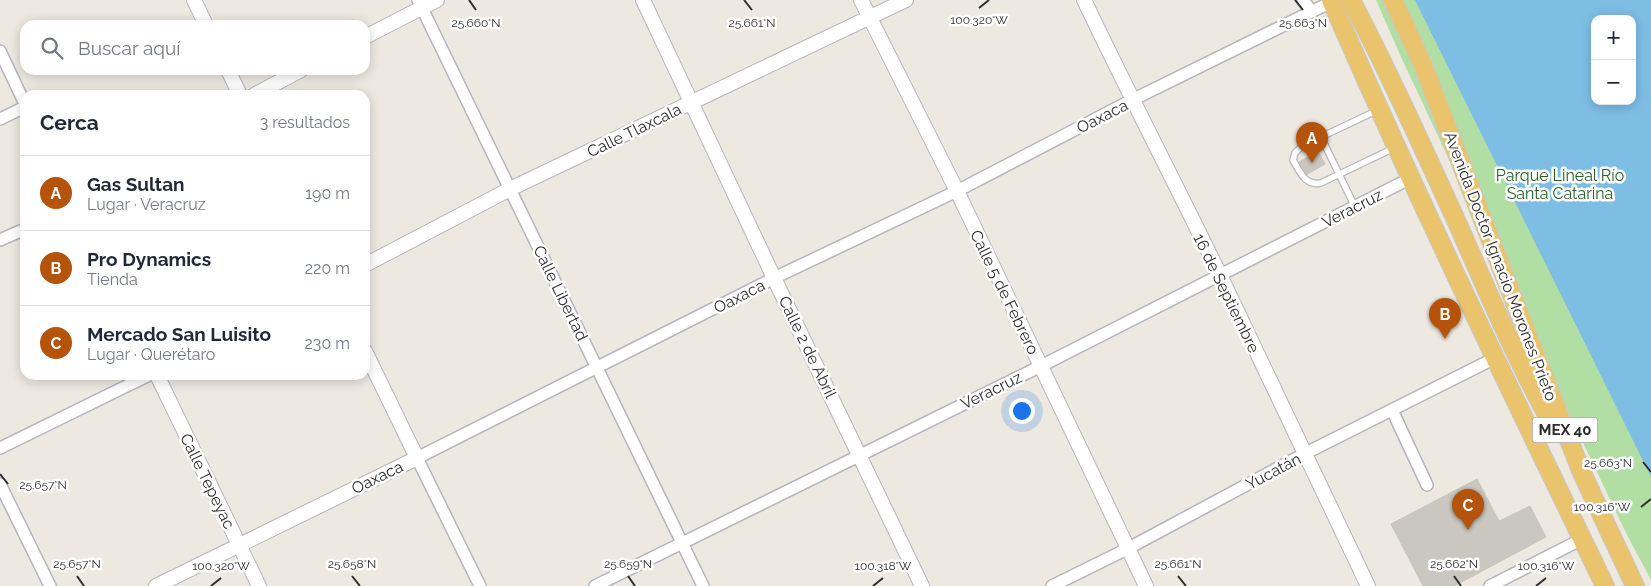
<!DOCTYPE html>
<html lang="es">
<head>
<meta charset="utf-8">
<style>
  :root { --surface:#fff; --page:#f2f2f3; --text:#1f2937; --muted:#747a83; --line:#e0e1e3; --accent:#b45309 }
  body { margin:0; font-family:Raleway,sans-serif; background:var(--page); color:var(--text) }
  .controls { position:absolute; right:15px; top:15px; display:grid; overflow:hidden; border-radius:10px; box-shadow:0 2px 12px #0003 }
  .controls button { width:45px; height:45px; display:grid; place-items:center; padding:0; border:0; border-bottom:1px solid var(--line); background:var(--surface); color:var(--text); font:25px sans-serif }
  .you { position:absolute; left:1021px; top:410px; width:18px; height:18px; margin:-12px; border:4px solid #fff; border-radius:50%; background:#1a73e8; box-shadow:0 0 0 8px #1a73e833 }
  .badge { display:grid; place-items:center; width:32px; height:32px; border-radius:50%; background:var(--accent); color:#fff; font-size:16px; font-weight:700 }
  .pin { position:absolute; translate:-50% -41px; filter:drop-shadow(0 1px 2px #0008) }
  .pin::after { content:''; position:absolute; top:26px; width:18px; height:15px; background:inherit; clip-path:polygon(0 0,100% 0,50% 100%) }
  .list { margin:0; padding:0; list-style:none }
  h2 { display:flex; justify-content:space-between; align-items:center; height:65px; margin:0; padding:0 20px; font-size:21px }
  h2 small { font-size:16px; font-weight:400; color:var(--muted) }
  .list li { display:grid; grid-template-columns:32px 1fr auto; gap:15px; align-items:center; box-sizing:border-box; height:75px; padding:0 20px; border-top:1px solid var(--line) }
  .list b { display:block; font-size:19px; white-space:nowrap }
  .list p { margin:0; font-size:16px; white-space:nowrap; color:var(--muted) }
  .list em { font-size:16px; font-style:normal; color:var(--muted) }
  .icon { flex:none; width:28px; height:28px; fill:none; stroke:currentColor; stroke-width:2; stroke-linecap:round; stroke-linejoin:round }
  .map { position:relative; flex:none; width:1651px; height:586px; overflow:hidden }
  .search { position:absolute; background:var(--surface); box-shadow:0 2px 12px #0003; left:20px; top:20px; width:350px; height:55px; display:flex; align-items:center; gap:12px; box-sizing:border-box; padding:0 18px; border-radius:15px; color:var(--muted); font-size:19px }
  .panel { position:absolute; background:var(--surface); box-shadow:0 2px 12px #0003; left:20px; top:90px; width:350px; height:290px; border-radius:15px }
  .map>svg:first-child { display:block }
  .green { fill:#b1dea3; fill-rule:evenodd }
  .water { fill:#7ebee5; fill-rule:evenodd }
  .building { fill:#c9c7bf; stroke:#c9c5ba }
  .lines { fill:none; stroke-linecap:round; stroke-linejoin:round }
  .service-casing { stroke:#b4b5bf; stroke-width:8 }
  .minor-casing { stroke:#b4b5bf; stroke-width:14 }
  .tertiary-casing { stroke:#b4b5bf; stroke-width:16 }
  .trunk-casing { stroke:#c8c8c8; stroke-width:20 }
  .service { stroke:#fff; stroke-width:5.5 }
  .minor { stroke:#fff; stroke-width:11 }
  .tertiary { stroke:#fff; stroke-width:14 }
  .trunk { stroke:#eac46c; stroke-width:18 }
  .ticks { fill:none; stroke:#2d2d2d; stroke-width:2 }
  .labels { text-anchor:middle; stroke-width:5; stroke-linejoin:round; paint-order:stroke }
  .shield { fill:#fff; stroke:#6c6c6c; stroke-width:1 }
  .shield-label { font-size:15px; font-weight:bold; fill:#2d2d2d }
  .street-label { font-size:16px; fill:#2d2d2d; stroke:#fff }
  .park-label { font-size:16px; fill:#286522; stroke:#fff }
  .ticks-label { font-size:12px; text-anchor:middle; fill:#2d2d2d; stroke:#fff; stroke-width:5; stroke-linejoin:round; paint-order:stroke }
</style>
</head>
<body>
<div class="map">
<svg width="1651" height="586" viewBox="0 0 1651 586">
  <rect width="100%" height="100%" fill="#ede9e1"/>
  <!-- green -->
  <path class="green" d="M1376 0H1651V580L1626 533 1500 268 1401 57ZM1595 19H1632V101H1595Z"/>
  <!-- water -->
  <path class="water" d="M1415 0H1651V477ZM1595 19H1632V101H1595Z"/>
  <!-- building -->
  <g class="building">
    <polygon points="1318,151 1325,164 1306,175 1299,162"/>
    <polygon points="1477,479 1499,521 1530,506 1546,537 1454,586 1423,586 1391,524"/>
  </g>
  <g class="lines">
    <!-- service casing -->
    <g class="service-casing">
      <g id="service">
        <path d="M1378 110 1302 146 1295 153 1293 160C1300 172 1305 186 1321 183L1394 148"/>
        <polyline points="1321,137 1355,207"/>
      </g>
    </g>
    <!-- minor casing -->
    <g class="minor-casing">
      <g id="minor">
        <polyline points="418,0 703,586"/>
        <polyline points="1303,0 1312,12"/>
        <polyline points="0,51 25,104"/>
        <polyline points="0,119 25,107"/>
        <polyline points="0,240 25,229"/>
        <polyline points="1392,410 1427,485"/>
        <polyline points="0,448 149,375"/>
        <polyline points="0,484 50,586"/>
        <polyline points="480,586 417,458 774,278 957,191 1132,100 1323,6"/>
        <polyline points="595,586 1041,366 1411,178"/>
        <polyline points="1052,586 1127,549 1304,454 1495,358"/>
        <polyline points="1490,586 1582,539"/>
      </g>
    </g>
    <!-- tertiary casing -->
    <g class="tertiary-casing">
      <g id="tertiary">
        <polyline points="194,0 206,25"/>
        <polyline points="643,0 774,278 922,586"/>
        <polyline points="861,0 957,191 1146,586"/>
        <path d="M1084 0C1128 92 1175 183 1220 275 1270 378 1318 483 1368 586"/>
        <polyline points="365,37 437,0"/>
        <polyline points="228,70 240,95"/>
        <polyline points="254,95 301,70"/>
        <polyline points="365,265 510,189 906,0"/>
        <polyline points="157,375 259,586"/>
        <polyline points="156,586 417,458 365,351"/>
      </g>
    </g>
    <!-- trunk casing -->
    <g class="trunk-casing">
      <g id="trunk">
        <path d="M1331 0C1417 198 1511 392 1605 586"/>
        <path d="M1351 0C1390 75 1425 152 1460 229 1489 295 1517 361 1552 424"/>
        <polyline points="1393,0 1423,65 1527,334 1582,473 1635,586"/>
      </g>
    </g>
    <!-- service -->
    <use href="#service" class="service"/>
    <!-- minor -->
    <use href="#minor" class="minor"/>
    <!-- tertiary -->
    <use href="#tertiary" class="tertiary"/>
    <!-- trunk -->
    <use href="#trunk" class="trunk"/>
  </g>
  <!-- ticks -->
  <path class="ticks" d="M469 0 476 10M744 0 752 10M1295 0 1303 10M979 8 989 0M1643 462 1651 472M0 474 8 484M1641 507 1651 499M77 576 84 586M352 576 360 586M628 576 635 586M1178 576 1186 586M1454 576 1461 586M211 586 221 578M873 586 883 578M1536 586 1546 578"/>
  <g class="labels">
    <!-- shield labels -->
    <rect class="shield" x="1532.5" y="417.5" width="65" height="25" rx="4"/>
    <g class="shield-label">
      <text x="1565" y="435">MEX 40</text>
    </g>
    <!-- street labels -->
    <g class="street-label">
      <text transform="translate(1102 116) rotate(-27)" y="6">Oaxaca</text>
      <text transform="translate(634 130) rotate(-26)" y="6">Calle Tlaxcala</text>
      <text transform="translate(1352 208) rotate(-27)" y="6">Veracruz</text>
      <text transform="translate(1501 266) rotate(69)" y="6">Avenida Doctor Ignacio Morones Prieto</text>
      <text transform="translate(1005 292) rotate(64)" y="6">Calle 5 de Febrero</text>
      <text transform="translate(561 293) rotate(64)" y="6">Calle Libertad</text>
      <text transform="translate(1227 293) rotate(64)" y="6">16 de Septiembre</text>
      <text transform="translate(739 296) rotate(-27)" y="6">Oaxaca</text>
      <text transform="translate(808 347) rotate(64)" y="6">Calle 2 de Abril</text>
      <text transform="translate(991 390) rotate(-26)" y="6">Veracruz</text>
      <text transform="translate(1273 471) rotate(-28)" y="6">Yucatán</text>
      <text transform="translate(377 477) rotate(-26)" y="6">Oaxaca</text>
      <text transform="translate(208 481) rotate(64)" y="6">Calle Tepeyac</text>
    </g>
    <!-- park labels -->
    <g class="park-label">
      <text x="1560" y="181">Parque Lineal Río<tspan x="1560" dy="18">Santa Catarina</tspan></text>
    </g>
  </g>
  <g class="ticks-label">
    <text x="979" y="24">100.320°W</text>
    <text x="476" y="27">25.660°N</text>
    <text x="752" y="27">25.661°N</text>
    <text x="1303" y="27">25.663°N</text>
    <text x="1608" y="467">25.663°N</text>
    <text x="43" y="489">25.657°N</text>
    <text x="1602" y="511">100.316°W</text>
    <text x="77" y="568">25.657°N</text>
    <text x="352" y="568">25.658°N</text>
    <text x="628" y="568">25.659°N</text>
    <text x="1178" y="568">25.661°N</text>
    <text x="1454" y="568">25.662°N</text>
    <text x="221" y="570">100.320°W</text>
    <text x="883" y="570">100.318°W</text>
    <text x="1546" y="570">100.316°W</text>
  </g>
</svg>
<div class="controls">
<button>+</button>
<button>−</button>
</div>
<div class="you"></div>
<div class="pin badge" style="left:1312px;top:163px">A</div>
<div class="pin badge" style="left:1445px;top:339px">B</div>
<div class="pin badge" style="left:1468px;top:530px">C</div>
<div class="search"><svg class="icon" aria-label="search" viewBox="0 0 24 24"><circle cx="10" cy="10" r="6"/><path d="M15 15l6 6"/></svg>Buscar aquí</div>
<section class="panel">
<h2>Cerca<small>3 resultados</small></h2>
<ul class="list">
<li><span class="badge">A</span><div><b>Gas Sultan</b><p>Lugar · Veracruz</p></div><em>190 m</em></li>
<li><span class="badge">B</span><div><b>Pro Dynamics</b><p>Tienda</p></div><em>220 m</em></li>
<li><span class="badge">C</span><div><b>Mercado San Luisito</b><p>Lugar · Querétaro</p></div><em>230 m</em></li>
</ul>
</section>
</div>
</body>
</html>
